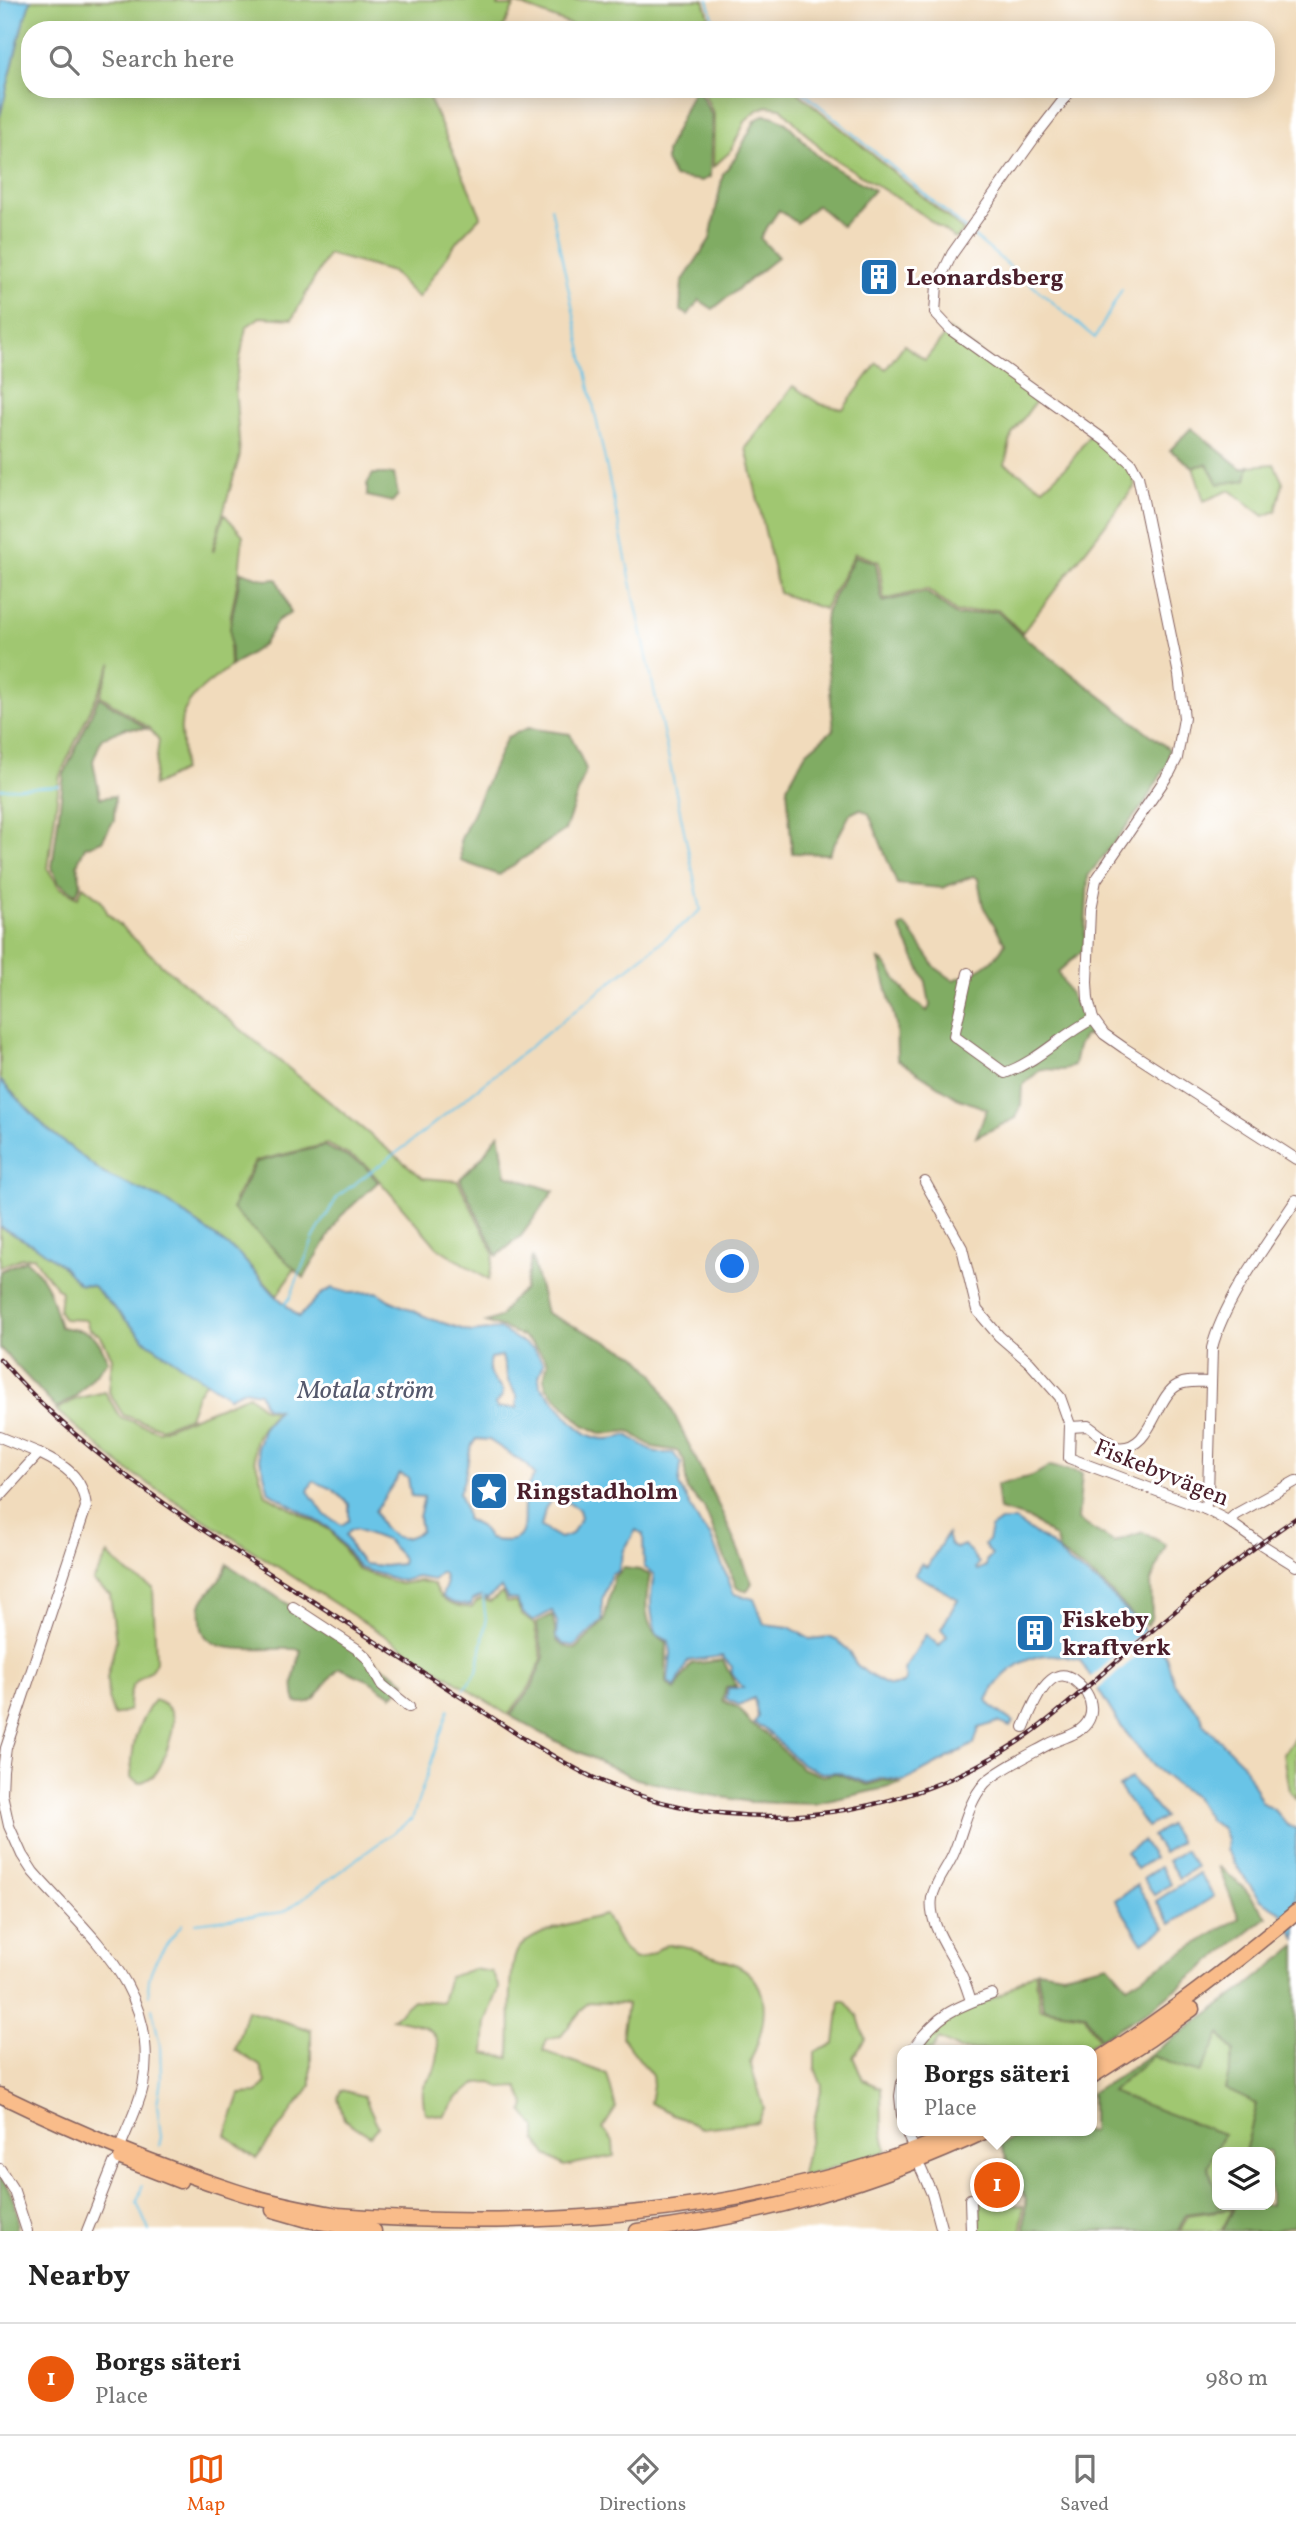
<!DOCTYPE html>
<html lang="en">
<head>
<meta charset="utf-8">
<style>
  :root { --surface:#fff; --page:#f6f6f6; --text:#222; --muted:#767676; --line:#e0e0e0; --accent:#ea580c }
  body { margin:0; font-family:Vollkorn,serif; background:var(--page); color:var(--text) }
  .controls { position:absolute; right:21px; bottom:21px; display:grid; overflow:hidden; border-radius:14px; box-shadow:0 4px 18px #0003 }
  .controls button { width:63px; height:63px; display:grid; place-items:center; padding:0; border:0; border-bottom:2px solid var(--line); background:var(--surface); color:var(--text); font:35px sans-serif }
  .you { position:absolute; left:733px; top:1267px; width:24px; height:24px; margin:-18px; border:5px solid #fff; border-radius:50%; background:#1a73e8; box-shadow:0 0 0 10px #1a73e833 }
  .badge { display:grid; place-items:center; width:46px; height:46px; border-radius:50%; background:var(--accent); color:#fff; font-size:23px; font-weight:700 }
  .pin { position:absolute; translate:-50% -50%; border:4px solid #fff; box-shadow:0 2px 7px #0006 }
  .popup { position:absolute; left:897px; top:2045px; width:200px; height:91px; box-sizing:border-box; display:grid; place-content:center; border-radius:14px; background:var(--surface); filter:drop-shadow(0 2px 5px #0005); font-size:23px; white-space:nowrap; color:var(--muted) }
  .popup b { font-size:26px; color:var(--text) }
  .popup::after { content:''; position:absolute; left:50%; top:100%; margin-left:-14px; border:14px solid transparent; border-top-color:var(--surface) }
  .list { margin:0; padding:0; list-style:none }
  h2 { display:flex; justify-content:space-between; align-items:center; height:91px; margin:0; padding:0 28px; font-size:30px }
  h2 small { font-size:23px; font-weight:400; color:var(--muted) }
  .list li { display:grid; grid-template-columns:46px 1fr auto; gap:21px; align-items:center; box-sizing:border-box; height:112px; padding:0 28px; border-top:2px solid var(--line) }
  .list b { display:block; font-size:26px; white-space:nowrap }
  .list p { margin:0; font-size:23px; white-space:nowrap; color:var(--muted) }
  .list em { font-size:23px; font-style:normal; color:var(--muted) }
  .icon { flex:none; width:38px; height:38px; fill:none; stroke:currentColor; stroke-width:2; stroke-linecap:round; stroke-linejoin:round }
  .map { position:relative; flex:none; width:1296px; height:2231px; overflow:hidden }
  .search { position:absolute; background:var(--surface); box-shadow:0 4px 18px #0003; left:21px; right:21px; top:21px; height:77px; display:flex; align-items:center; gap:18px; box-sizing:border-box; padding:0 24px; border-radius:28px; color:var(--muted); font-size:26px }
  .sheet { height:203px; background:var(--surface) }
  nav { display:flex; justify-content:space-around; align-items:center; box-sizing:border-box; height:98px; border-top:2px solid var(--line); background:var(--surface); font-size:19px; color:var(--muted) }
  nav a { display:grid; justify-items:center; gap:4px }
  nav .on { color:var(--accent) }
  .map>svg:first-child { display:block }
  .green { fill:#a0c771; stroke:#75734e; stroke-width:2 }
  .forest { fill:#80ac63; stroke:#656647; stroke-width:2; fill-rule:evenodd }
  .water { fill:#69c4e7; stroke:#5a7289; stroke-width:2; fill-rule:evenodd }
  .pier { fill:#f1dbbc }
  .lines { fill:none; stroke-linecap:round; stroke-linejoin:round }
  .stream { stroke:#69c4e7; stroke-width:2 }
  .minor-casing { stroke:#84615e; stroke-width:12 }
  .highway-casing { stroke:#84615e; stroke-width:17 }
  .minor { stroke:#fff; stroke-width:10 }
  .highway { stroke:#f9bc8a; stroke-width:14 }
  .rail-casing { stroke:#4a1f2b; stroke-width:4.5 }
  .rail { stroke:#fff; stroke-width:2; stroke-dasharray:5; stroke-linecap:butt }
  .labels { text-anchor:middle; stroke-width:6; stroke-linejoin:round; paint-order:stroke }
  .poi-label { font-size:24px; font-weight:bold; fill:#4a1f2b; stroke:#fff; text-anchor:start }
  .street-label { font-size:24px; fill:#4a1f2b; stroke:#fff }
  .water-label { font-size:26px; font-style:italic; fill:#55596d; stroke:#fff }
</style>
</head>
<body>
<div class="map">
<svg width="1296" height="2231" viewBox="0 0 1296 2231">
  <rect width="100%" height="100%" fill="#fff"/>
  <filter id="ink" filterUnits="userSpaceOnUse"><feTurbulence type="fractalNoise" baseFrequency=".0143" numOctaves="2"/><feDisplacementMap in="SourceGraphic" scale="14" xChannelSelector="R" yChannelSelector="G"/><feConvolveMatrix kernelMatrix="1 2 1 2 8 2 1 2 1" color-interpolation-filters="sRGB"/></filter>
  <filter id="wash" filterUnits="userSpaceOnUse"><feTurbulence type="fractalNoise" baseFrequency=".00686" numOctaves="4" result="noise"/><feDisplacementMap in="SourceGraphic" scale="28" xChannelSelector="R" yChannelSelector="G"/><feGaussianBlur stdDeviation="1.57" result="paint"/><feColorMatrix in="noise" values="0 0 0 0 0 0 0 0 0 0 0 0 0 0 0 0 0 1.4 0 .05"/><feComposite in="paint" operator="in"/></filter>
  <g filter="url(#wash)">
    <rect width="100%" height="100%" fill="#f1dbbc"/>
    <!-- green -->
    <g class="green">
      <path d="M31 0H500L498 6H514L502 30H30V89H425L481 216 458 240 418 298 392 272 328 254 292 319 260 317 246 327 235 385 240 455 213 548V552L224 514 243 535 239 574 230 619 235 644 229 647 230 667C209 682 178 702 181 731 182 747 184 753 182 771L153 786 159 740 149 728 100 695 112 663 60 775 48 869 59 887 78 897 83 886 101 900 108 914 162 965 423 1178 458 1181 494 1253 489 1280 437 1247 364 1163 327 1144 255 1161 234 1200 295 1268 277 1296 239 1254 166 1201 104 1174 46 1128 0 1080V116L22 27Z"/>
      <polygon points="502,0 704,0 713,30 584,30 518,4 502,2"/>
      <polygon points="702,89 794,89 964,231 956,239 916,210 825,153 781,108 767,106 757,110 746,120 730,152 713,167 714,115"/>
      <path d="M949 330 1039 397 1012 434 1005 464 1043 488 1069 464 1090 434C1107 448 1133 462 1135 486L1022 633 998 609 957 613 927 589 884 600 879 562 855 553 824 609 779 593 746 448 793 386 820 404 843 409 877 363 886 369 904 345 925 360Z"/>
      <polygon points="1207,464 1246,480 1249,466 1274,464 1283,483 1276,511 1264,516 1230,490 1204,501 1193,467"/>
      <polygon points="0,1227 37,1247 61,1265 79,1284 93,1286 147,1342 206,1381 197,1395 189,1417 161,1428 123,1415 109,1392 112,1357 100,1335 89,1329 86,1320 64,1319 59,1311 61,1292 43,1272 34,1257 22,1258 0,1267"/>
      <path d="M105 1392 120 1417 159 1431 249 1395 264 1409 276 1411C243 1445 254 1454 266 1495L330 1530 358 1570 400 1584 420 1581 433 1584C443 1605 450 1605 472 1608L476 1602 482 1599 490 1602 502 1593 507 1602 516 1603 522 1615 534 1624 542 1659 530 1686 508 1715 124 1468 56 1410 76 1399Z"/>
      <path d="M108 1554 129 1574 153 1588 156 1661C152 1673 145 1673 136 1682 129 1689 129 1700 129 1710L114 1716 108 1698 107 1678 116 1641 110 1595 93 1581Z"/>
      <path d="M154 1700C163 1703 171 1707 173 1718 175 1729 163 1767 154 1775 151 1778 144 1781 140 1783L131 1778C132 1744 135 1728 154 1700Z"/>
      <polygon points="1296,1736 1296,1799 1289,1791 1283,1754"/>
      <path d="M605 1915 624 1950 635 1959C653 1958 657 1946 669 1945 684 1944 697 1950 711 1956 720 1959 729 1961 737 1965 777 1985 764 2031 750 2062L764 2108 758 2122 701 2128 650 2103 653 2085 652 2076 622 2037 627 2004 588 2002 561 2036 547 2039 543 2051 607 2074 616 2108 603 2128 613 2142 614 2156 564 2166 547 2155 536 2140V2127L523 2112 525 2105 518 2087 500 2088 491 2082 478 2083 459 2096 444 2116 425 2113C424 2106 422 2097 423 2090 424 2083 431 2078 434 2071 448 2029 427 2025 392 2019L413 2000 442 2002 449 1977 473 1969 492 1972 499 1988 486 2023 484 2053 509 2058C514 2033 505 1963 520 1947 537 1929 581 1921 605 1915Z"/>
      <polygon points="1035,1971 1040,2009 1084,2015 1098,2040 1082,2050 960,2050 939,2039 932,2050 921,2050 944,2021 1002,1994"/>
      <polygon points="840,2001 845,2001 858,2017 865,2039 853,2057 863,2080 881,2088 882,2130 887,2151 801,2177 822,2086 815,2068 815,2052 835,2044"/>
      <polygon points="247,2010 311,2030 311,2085 256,2159 226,2135 240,2094 257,2093 266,2082 260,2066 235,2050"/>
      <polygon points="1219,2033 1234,2051 1257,2104 1245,2152 1217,2152 1217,2197 1208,2166 1223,2134 1110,2092 1153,2055 1180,2067 1200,2072"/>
      <polygon points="341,2090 364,2096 378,2126 370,2136 344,2119 338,2098"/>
      <polygon points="980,2201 1023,2206 1021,2231 980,2231"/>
      <polygon points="1233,2209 1221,2231 1180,2231 1188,2215"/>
    </g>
    <!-- forest -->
    <g class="forest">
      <polygon points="694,89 698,89 712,116 710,177 702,181 674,177 666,161 666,152"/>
      <path d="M763 115C789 115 800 141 818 156 834 170 856 179 874 190L842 226 817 205 797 223 779 210 760 238 778 257 713 309 699 300 688 315 680 310 682 282 710 239 723 174 736 157 755 121Z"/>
      <polygon points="1191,428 1242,469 1249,466 1246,480 1218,484 1207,464 1193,467 1170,450"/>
      <polygon points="373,474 394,474 398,495 392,502 367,496 367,484"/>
      <path d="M855 556 876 563 882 602 926 592 957 616 997 611 1023 636 1169 749 1168 763 1144 804 1088 876 1084 949 1058 972 1092 1034 1084 1036 1078 1046 1074 1065 1063 1070 1041 1069 1022 1086 1021 1105 1016 1118 976 1137 987 1109 957 1098 897 1059 896 1024 879 960 884 962 910 998 927 1011 930 1006 926 982 900 928 904 925 909 929 936 968 953 980C974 973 995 964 1005 943L983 906 978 879 973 876 942 888 897 884 869 814 860 809 850 814 829 854 792 853 787 787 806 753 834 729 824 632 826 612Z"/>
      <polygon points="241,572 266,580 277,579 291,613 278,620 263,645 231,666 230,627"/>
      <polygon points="99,697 147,729 126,728 102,738 93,761 100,798 115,796 114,820 102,841 85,847 77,864 81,884 76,894 59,883 52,868 64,774"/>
      <polygon points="528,728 570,734 586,769 565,830 499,875 461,861 460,841 507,737"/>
      <polygon points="499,1133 506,1175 554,1191 521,1236 497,1256 460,1179 482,1157"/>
      <polygon points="324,1146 364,1165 378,1182 340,1217 304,1278 232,1209 256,1162"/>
      <path d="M532 1257 546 1313 636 1355 655 1375 726 1521 752 1583 747 1591 737 1588 704 1507 687 1490 684 1460 677 1451 653 1447 629 1431 602 1434 582 1424 546 1387 544 1378 548 1363C532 1336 514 1332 486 1322L500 1317 511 1300 524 1290Z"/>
      <path d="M26 1260C50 1281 51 1299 60 1327 93 1333 94 1329 108 1361L75 1397 56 1408 0 1348V1271Z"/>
      <polygon points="1050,1466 1082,1473 1078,1520 1114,1542 1143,1532 1166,1545 1151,1581 1152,1617 1147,1626 1132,1615 1104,1585 1059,1551 1056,1539 1030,1519 999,1510 996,1485 1032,1476"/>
      <path d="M227 1564 406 1682 392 1696 368 1680 340 1668C324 1678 319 1709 296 1702 290 1685 296 1667 301 1650 275 1644 202 1663 201 1622 201 1617 200 1609 201 1605 207 1589 223 1583 227 1564Z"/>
      <path d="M623 1568 640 1570 650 1575C645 1599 641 1630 667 1642L666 1683 675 1690 691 1664 723 1660 736 1686 726 1687 723 1701 739 1708 751 1724 764 1732 801 1768 823 1776 836 1773 868 1785 884 1780 902 1783 890 1787 814 1804 750 1802 699 1793 637 1779 558 1742 510 1716 532 1687 544 1657 536 1623 552 1615C559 1636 548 1645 576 1649L604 1621 614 1576 619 1574Z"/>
      <polygon points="1218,1866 1245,1889 1267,1917 1151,2009 1100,2039 1085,2014 1043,2008 1037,1970 1063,1974 1108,1964 1127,1986 1239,1918"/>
      <path d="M1296 1946 1295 2225 1273 2231H1223L1234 2208 1186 2214 1178 2231H1024L1026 2199 1000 2145 1025 2131H1092V2092L1121 2075 1243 1989ZM1220 2034 1234 2051 1225 2089 1257 2104 1245 2152H1270V2205H1217V2197L1208 2166 1223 2134 1111 2092 1153 2056 1180 2067 1200 2073Z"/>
      <path d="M0 2177C12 2191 22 2214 16 2231H0Z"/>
    </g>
    <!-- water -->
    <g class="water">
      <polygon points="0,0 31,0 22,27 0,116"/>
      <path d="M0 1080 46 1128 104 1174 166 1201 239 1254 273 1293 299 1317 321 1294 332 1288 349 1293 377 1292 389 1300 431 1319 471 1332 499 1329 534 1349 544 1363 539 1376 540 1386C569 1412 581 1452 627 1435L656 1453H673L681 1463 679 1485 701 1526 710 1535 734 1594 754 1599 764 1624 789 1627 810 1639 829 1637 838 1641 848 1650 856 1664 869 1675 889 1686 902 1684 906 1679 904 1670 926 1634 939 1646 947 1636 941 1629 958 1599 915 1574 921 1564 927 1567 947 1534 950 1545 957 1548 964 1545 979 1563 976 1568 978 1570 986 1566V1561L992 1555 984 1545 988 1541 991 1528 1001 1521H1015L1052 1545 1067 1561 1102 1586 1140 1625 1166 1656 1174 1683 1201 1715 1204 1725 1242 1762 1262 1802 1274 1810 1287 1825 1296 1829V1939L1281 1912 1261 1900 1247 1882 1226 1850 1227 1839 1222 1828 1210 1821 1195 1797 1174 1783 1153 1766 1120 1725 1080 1660C1071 1658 1061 1655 1052 1655 1024 1654 998 1676 987 1700L992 1707 1013 1722 1010 1727 998 1722 979 1728 974 1744 905 1781 883 1778 868 1783 837 1772 822 1773 801 1764 764 1728 754 1723 758 1717 754 1698 739 1705 726 1699 728 1688H743L731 1673 732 1667 722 1656 688 1661 675 1688 668 1682 671 1653 669 1641 657 1635C649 1613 650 1597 654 1574L644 1567 643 1534 636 1530 624 1550 618 1572 611 1574 602 1600V1620L575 1646 563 1644 556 1638 557 1622 552 1611 533 1621 523 1613 516 1600 508 1599 501 1588 487 1599 482 1596 473 1600 471 1605C460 1604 449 1604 442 1596L446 1585 444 1574 441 1572 434 1580 417 1577 402 1581 359 1568 331 1529 269 1492 257 1448 264 1426 278 1410 265 1407 259 1393 244 1390 229 1397 147 1342 93 1286 79 1284 61 1265 37 1247 0 1227ZM502 1356 508 1381 517 1396V1408H497L495 1404 502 1397 503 1390C492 1379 486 1374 490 1358ZM476 1439 489 1440 528 1466 535 1475C532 1479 528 1485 526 1490 518 1518 538 1549 489 1539L481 1527 466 1519C467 1510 461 1501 459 1492 470 1473 465 1452 476 1439ZM400 1474 408 1478 411 1496 424 1497 419 1517 421 1531C398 1547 384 1533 375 1511ZM313 1481 332 1489 349 1504V1520L342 1525 325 1515 308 1491ZM555 1494 579 1510 581 1517 572 1534 560 1538 541 1527 545 1509ZM356 1529 388 1541 403 1559 402 1564 384 1566 363 1564 352 1549 346 1535 350 1530Z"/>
      <polygon points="1131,1778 1164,1817 1147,1827 1119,1787"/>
      <polygon points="1169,1825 1180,1842 1163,1853 1152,1836"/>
      <polygon points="1143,1841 1154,1858 1137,1869 1126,1852"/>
      <polygon points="1185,1850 1196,1867 1179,1878 1168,1861"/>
      <polygon points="1160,1867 1171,1884 1154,1895 1143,1878"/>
      <polygon points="1199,1873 1214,1896 1171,1924 1156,1901"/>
      <polygon points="1137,1885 1165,1928 1143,1943 1115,1900"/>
    </g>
    <!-- pier -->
    <polygon class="pier" points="1148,1628 1156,1639 1095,1692 1088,1680"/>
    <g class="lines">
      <!-- stream -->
      <g class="stream">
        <polyline points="708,0 715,24 722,30"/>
        <polyline points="800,89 966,229"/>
        <polyline points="970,233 1095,338 1122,289"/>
        <polyline points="0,789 59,786"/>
        <polyline points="285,1304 290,1298 314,1237 338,1196 407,1145 701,910 551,207"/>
        <polyline points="463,1690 477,1672 486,1622 483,1596"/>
        <polyline points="196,1923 284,1912 412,1819 449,1709"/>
        <path d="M149 1995C144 1967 167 1945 182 1924"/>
        <polyline points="152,2008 160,2045 161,2080 157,2104 161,2137 159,2146"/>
        <polyline points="142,2186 137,2203 149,2231"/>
      </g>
    </g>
  </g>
  <g filter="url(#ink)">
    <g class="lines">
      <!-- minor casing -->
      <g class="minor-casing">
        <g id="minor">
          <polyline points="1072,89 1037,134 952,254 937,285 935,313 951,330 1106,441 1131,463 1138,476 1179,675 1184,718 1177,758 1170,772 1096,880 1090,910 1087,982 1088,999 1093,1019 1104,1034 1124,1048 1296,1159"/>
          <path d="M968 973 954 1036 1005 1073C1040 1060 1061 1035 1093 1019"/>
          <polyline points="925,1182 962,1248 977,1310 999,1336 1029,1362 1060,1397 1070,1425 1069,1458 1205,1509 1228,1521 1259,1543 1296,1566"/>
          <path d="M1070 1427 1088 1426 1116 1447C1152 1453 1155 1396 1178 1385 1187 1380 1199 1382 1210 1382"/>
          <polyline points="0,1437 39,1453 0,1496"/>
          <path d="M39 1453C64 1465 83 1476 86 1507L6 1748 3 1770 2 1794 9 1826 22 1855 33 1872C90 1937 161 1990 143 2086 139 2105 129 2124 122 2142"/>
          <path d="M1205 1509 1208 1494 1212 1348C1224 1300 1268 1243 1296 1200"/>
          <polyline points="1228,1521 1236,1514 1296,1481"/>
          <polyline points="293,1607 357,1649 367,1658 382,1685 409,1707"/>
          <path d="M971 2001C968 1992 965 1981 960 1972 949 1949 928 1924 932 1898 935 1881 949 1867 955 1850 964 1827 968 1802 985 1783 996 1771 1033 1753 1049 1744 1057 1740 1065 1738 1073 1734 1100 1721 1094 1695 1074 1680 1049 1660 1031 1710 1024 1727"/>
          <path d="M912 2050C937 2015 953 2008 992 1994"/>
          <polyline points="902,2083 900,2096 902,2115"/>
          <polyline points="906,2131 912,2145"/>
          <polyline points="0,2169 14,2191 27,2231"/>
          <polyline points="921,2169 932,2194 942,2231"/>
          <polyline points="970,2199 971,2231"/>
          <polyline points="87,2231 114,2163"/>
        </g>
      </g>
      <!-- highway casing -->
      <g class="highway-casing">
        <g id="highway">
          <path d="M1092 2064C1166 2017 1229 1968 1296 1912"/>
          <polyline points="1092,2076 1150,2039 1192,2009"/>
          <path d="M0 2095C76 2132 155 2165 235 2191 268 2202 304 2209 338 2215 549 2231 767 2214 963 2131"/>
          <polyline points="121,2158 180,2181"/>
          <polyline points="273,2210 308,2220 374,2231"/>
          <path d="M637 2231C757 2218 878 2182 986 2131"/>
        </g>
      </g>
      <!-- minor -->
      <use href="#minor" class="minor"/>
      <!-- highway -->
      <use href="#highway" class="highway"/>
      <!-- rail casing -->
      <g class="rail-casing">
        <path id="rail" d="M0 1359C78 1451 182 1517 283 1582 363 1634 444 1685 523 1738 546 1752 569 1766 592 1777 729 1840 891 1825 1016 1743 1053 1719 1085 1688 1118 1660 1176 1610 1233 1561 1296 1518"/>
      </g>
      <!-- rail -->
      <use href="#rail" class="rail"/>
    </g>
  </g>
  <!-- icons -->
  <defs>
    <g id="building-square" transform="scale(2.0125)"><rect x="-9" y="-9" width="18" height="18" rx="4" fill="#1f6fb2" stroke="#fff"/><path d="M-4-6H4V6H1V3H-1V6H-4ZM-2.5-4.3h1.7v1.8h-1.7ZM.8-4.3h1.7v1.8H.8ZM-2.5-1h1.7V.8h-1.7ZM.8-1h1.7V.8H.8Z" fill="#fff"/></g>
    <g id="sight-square" transform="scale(2.0125)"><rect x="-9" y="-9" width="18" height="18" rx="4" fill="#1f6fb2" stroke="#fff"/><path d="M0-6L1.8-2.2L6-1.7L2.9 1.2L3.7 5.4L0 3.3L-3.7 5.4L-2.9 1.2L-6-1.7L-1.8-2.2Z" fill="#fff"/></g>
  </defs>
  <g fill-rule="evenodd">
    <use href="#building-square" x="879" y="277"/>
    <use href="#sight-square" x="489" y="1491"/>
    <use href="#building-square" x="1035" y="1633"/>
  </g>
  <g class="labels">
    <!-- poi labels -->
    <g class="poi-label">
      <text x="906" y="285">Leonardsberg</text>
      <text x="516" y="1499">Ringstadholm</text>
      <text x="1062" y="1627">Fiskeby<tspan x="1062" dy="28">kraftverk</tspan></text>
    </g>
    <!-- street labels -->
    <g class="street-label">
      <text transform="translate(1162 1472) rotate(22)" y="8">Fiskebyvägen</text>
    </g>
    <!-- water labels -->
    <g class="water-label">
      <text x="366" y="1398">Motala ström</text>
    </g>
  </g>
</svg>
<div class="controls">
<button><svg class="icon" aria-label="layers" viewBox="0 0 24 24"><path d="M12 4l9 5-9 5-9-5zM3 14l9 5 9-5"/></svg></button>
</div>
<div class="you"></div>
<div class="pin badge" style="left:997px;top:2185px">1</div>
<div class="popup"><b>Borgs säteri</b>Place</div>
<div class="search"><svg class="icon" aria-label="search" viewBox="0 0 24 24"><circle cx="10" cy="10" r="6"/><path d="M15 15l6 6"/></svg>Search here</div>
</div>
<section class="sheet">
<h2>Nearby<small></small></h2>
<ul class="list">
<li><span class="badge">1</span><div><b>Borgs säteri</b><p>Place</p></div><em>980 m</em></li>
</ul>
</section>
<nav>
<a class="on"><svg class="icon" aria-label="map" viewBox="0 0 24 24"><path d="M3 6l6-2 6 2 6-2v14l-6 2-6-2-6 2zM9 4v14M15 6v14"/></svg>Map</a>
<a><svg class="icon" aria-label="directions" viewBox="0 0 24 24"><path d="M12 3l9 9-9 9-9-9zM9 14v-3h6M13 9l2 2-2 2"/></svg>Directions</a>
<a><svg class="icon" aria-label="saved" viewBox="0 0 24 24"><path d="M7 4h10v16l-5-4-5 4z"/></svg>Saved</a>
</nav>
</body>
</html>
